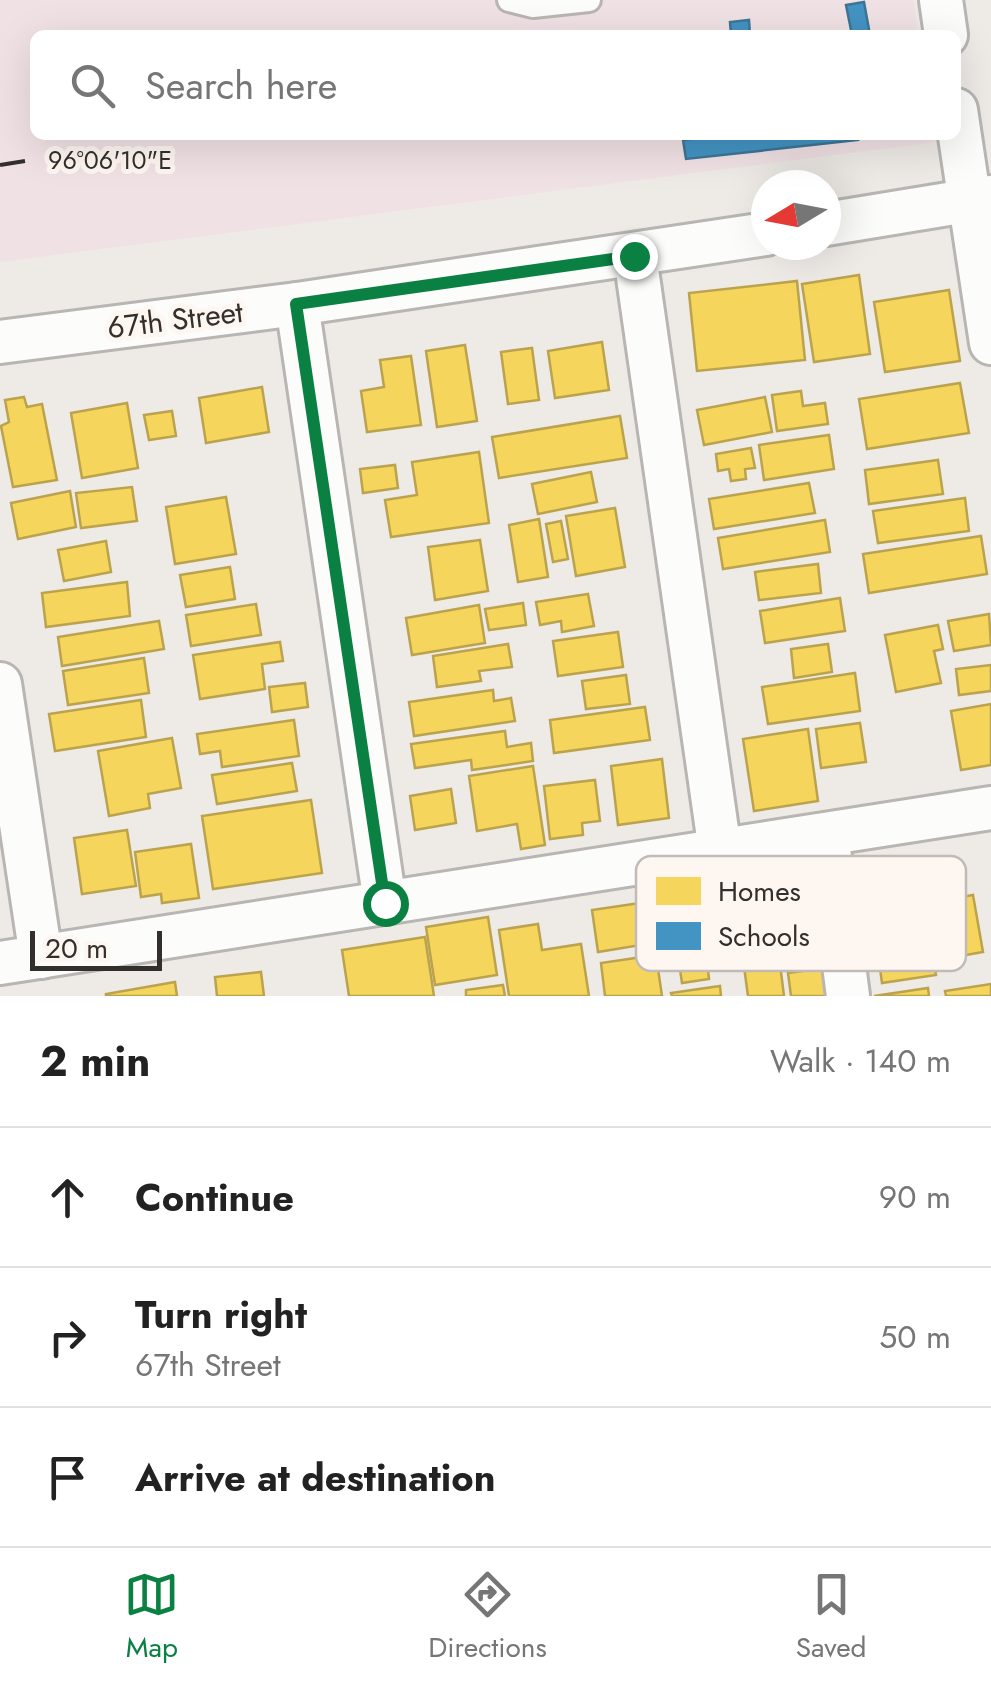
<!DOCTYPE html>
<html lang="en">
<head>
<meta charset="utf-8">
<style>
  :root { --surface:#fff; --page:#f6f6f6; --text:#222; --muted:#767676; --line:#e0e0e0; --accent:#0b8043 }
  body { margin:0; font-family:Jost,sans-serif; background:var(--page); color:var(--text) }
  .compass { position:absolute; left:751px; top:170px; width:90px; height:90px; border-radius:50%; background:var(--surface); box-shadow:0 10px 40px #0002; rotate:260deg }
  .scale { position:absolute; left:30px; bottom:25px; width:132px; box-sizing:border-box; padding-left:10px; border:5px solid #322f2d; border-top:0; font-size:28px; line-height:35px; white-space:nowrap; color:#322f2d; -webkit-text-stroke:8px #fef6f0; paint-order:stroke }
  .stop { position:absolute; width:30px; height:30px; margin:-22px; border:8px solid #0b8043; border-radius:50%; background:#fff }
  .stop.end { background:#0b8043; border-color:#fff; box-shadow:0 2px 10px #0008 }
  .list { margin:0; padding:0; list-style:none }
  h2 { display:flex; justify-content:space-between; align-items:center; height:130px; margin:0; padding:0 40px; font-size:42px }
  h2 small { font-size:32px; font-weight:400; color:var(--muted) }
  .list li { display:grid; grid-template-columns:65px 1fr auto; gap:30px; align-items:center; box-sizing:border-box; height:140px; padding:0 40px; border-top:2px solid var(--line) }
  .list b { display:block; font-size:38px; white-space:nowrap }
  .list p { margin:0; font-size:32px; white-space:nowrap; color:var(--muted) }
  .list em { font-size:32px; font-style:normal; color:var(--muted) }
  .icon { flex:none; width:55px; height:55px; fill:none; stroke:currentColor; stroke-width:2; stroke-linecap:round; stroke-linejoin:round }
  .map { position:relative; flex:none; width:991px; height:996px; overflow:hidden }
  .search { position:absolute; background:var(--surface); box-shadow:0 10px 40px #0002; left:30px; right:30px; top:30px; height:110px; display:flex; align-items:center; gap:25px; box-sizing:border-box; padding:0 35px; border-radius:15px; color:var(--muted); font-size:38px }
  .sheet { height:550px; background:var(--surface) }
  nav { display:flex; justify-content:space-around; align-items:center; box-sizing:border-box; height:140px; border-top:2px solid var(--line); background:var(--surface); font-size:28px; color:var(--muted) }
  nav a { display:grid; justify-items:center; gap:5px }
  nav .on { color:var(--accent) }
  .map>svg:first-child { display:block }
  .education { fill:#f0e1e4 }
  .homes { fill:#f6d55c; stroke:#bba34e; stroke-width:2.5 }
  .schools { fill:#4393c3; stroke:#3e7596; stroke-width:2.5 }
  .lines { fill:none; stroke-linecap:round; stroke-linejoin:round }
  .service-casing { stroke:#b8b5b2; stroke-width:28 }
  .minor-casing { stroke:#b8b5b2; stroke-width:48 }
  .service { stroke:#fcfcfb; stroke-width:22 }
  .minor { stroke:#fcfcfb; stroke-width:42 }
  .route { stroke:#0b8043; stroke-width:12 }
  .ticks { fill:none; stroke:#322f2d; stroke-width:4 }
  .labels { text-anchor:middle; stroke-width:10; stroke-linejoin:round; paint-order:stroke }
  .street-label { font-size:30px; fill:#322f2d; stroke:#fef6f0 }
  .key { fill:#fef6f0; stroke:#c1bab6; stroke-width:2.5 }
  .key-label { font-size:28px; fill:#322f2d }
  .ticks-label { font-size:25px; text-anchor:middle; fill:#322f2d; stroke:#fef6f0; stroke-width:10; stroke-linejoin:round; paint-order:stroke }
</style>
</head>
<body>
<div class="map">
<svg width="991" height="996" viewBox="0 0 991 996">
  <rect width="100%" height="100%" fill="#eeeae6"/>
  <!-- education -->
  <polygon class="education" points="0,0 913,0 919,35 35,35 35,135 935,135 936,142 0,262"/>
  <!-- homes -->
  <g class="homes">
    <polygon points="859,275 870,354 814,362 802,284"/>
    <polygon points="797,281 805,360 697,371 689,293"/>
    <polygon points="949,290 960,361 885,372 874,302"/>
    <polygon points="602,342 609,390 555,398 548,351"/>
    <polygon points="465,345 477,421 437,427 426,351"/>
    <polygon points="532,348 539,400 508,404 501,352"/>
    <polygon points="411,356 421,425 367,432 361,391 384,387 380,360"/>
    <polygon points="960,383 969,433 867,449 859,399"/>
    <polygon points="262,387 269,432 206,443 199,398"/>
    <polygon points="801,391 803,406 825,403 828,424 777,431 772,395"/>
    <polygon points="24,397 27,407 42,404 57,480 13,487 1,426 9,422 5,400"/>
    <polygon points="765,397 772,432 704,445 697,410"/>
    <polygon points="127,403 138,468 82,478 71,413"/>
    <polygon points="172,411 176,436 149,440 144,415"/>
    <polygon points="620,416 627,458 499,478 492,437"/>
    <polygon points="829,435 834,469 764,480 759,445"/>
    <polygon points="751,448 755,468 745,469 746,479 731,481 729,469 718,471 716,454"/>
    <polygon points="479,452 489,523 391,537 385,500 417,495 412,462"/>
    <polygon points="938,460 943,494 869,504 865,470"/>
    <polygon points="395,465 398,488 363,493 360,469"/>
    <polygon points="591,472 597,502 538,514 532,484"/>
    <polygon points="809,483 815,513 714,529 709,499"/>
    <polygon points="132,487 137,521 81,528 76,493"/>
    <polygon points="70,491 76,527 18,539 11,503"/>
    <polygon points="226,497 236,554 175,564 166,507"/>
    <polygon points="965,498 969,531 878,543 873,511"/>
    <polygon points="615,508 625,567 576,576 566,516"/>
    <polygon points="539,519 548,577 518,582 509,525"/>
    <polygon points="825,520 830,552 723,569 718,538"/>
    <polygon points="561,521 568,559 553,562 546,524"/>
    <polygon points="981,536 987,574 869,593 863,554"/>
    <polygon points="480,540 488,591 435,600 428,547"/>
    <polygon points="106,541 111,572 64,581 58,550"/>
    <polygon points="818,564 821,593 759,600 755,572"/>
    <polygon points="230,567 235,599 186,607 180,575"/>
    <polygon points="127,582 130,616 46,627 42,593"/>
    <polygon points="588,594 594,626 562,632 561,621 540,625 536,602"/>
    <polygon points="840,598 845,631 765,643 760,611"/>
    <polygon points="523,603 526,625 489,630 485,609"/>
    <polygon points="256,604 261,635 191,646 186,615"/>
    <polygon points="479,605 485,643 412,655 406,618"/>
    <polygon points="989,614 991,645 954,651 948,621"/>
    <polygon points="159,621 164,649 62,666 58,637"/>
    <polygon points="938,625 943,649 934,651 941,683 896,692 885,635"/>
    <polygon points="618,632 623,667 558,676 553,641"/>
    <polygon points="280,642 283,661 262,664 265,689 200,699 193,655"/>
    <polygon points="508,644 512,667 479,671 481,681 437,687 433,656"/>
    <polygon points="828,644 832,672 794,678 791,649"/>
    <polygon points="144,658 149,693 68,705 63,671"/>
    <polygon points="991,665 991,691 959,695 956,669"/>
    <polygon points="855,673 860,711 768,724 762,687"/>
    <polygon points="626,675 630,704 586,709 582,681"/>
    <polygon points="305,683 308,707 272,712 269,687"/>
    <polygon points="493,690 494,701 511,698 515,721 414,736 409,702"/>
    <polygon points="141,700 146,737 55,751 49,714"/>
    <polygon points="991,704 991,765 961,770 951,711"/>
    <polygon points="645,707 650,740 554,753 550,720"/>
    <polygon points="294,720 299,756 222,767 220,751 200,754 197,734"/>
    <polygon points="860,723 866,762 821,768 816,729"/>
    <polygon points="808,729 818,801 754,811 743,739"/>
    <polygon points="505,731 507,747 531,743 533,761 472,770 471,760 415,768 411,744"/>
    <polygon points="172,738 181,788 148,794 150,808 109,816 98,751"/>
    <polygon points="662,759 669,818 618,825 611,766"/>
    <polygon points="292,763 297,791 217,804 212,775"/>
    <polygon points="533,766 545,845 521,849 517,824 477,831 469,776"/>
    <polygon points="595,780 600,821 582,823 583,835 550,839 544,786"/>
    <polygon points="451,789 456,823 415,830 410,796"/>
    <polygon points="311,800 322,873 213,889 202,816"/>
    <polygon points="127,830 136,886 82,894 74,838"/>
    <polygon points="191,844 199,898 162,903 161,894 141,897 135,852"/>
    <polygon points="973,895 983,952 943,959 933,902"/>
    <polygon points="647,902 653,943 598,952 592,910"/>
    <polygon points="926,908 936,975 882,983 876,939 888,938 884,913"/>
    <polygon points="488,917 497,975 435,985 426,927"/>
    <polygon points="538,924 542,950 581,944 589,996 509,996 499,930"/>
    <polygon points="425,937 434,996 349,996 342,950"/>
    <polygon points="777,940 784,996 748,996 741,945"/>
    <polygon points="706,952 709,979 682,983 678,956"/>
    <polygon points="656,955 662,996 605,996 601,963"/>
    <polygon points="825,968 829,996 791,996 788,973"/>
    <polygon points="261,972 264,996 217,996 215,977"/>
    <polygon points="175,982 177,996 106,996 106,994"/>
    <polygon points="991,984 991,996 946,996 945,991"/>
    <polygon points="503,985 505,996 466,996 466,990"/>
    <polygon points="720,986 721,996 672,996 671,993"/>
    <polygon points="928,988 929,996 874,996"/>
  </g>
  <!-- schools -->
  <g class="schools">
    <polygon points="864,2 870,35 852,35 846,5"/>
    <polygon points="749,20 750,35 731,35 730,22"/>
    <polygon points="732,135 857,135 858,140 686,159 683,140"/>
  </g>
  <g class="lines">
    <!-- service casing -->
    <g class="service-casing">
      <polyline id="service" points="509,0 533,6 589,0"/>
    </g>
    <!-- minor casing -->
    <g class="minor-casing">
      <g id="minor">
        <polyline points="941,0 946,35"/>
        <polyline points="956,110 991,343"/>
        <polyline points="826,224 991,197"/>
        <polyline points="635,256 720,851"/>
        <polyline points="297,304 385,903"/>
        <polyline points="0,342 297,304 766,234"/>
        <polyline points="0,684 41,957"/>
        <polyline points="827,834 848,996"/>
        <polyline points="0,963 991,808"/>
      </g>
    </g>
    <!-- service -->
    <use href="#service" class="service"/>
    <!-- minor -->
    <use href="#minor" class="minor"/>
  </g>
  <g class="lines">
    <!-- route -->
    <polyline class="route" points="385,903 296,304 634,256"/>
  </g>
  <!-- ticks -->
  <path class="ticks" d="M0 165 25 161"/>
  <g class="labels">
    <!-- street labels -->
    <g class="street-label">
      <text transform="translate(175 320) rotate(-7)" y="10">67th Street</text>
    </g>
  </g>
  <!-- legend -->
  <rect x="636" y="856" width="330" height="115" rx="15" class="key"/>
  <rect x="656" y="877" width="45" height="28" fill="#f6d55c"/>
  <rect x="656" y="922" width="45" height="28" fill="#4393c3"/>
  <g class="key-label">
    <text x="718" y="901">Homes</text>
    <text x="718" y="946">Schools</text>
  </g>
  <g class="ticks-label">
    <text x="110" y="169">96°06'10"E</text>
  </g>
</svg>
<svg class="compass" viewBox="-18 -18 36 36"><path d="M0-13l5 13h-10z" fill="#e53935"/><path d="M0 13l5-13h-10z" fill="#767676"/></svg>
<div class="scale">20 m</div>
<div class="stop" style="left:385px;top:903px"></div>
<div class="stop end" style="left:634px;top:256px"></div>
<div class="search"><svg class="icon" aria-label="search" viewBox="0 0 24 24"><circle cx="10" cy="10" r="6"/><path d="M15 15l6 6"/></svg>Search here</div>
</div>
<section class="sheet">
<h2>2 min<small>Walk · 140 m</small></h2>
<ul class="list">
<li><svg class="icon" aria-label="ahead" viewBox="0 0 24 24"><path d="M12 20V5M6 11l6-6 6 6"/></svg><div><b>Continue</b></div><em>90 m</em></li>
<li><svg class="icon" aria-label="right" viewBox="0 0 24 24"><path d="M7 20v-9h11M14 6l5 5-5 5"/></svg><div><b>Turn right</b><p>67th Street</p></div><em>50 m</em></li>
<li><svg class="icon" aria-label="arrive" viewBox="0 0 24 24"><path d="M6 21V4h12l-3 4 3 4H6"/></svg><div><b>Arrive at destination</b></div></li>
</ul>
</section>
<nav>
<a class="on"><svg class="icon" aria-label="map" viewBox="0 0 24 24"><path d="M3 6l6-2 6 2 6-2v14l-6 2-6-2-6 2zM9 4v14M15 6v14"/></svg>Map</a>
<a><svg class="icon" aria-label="directions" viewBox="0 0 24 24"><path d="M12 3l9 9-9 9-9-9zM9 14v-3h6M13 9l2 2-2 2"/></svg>Directions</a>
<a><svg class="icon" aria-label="saved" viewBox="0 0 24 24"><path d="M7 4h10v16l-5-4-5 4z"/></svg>Saved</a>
</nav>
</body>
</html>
